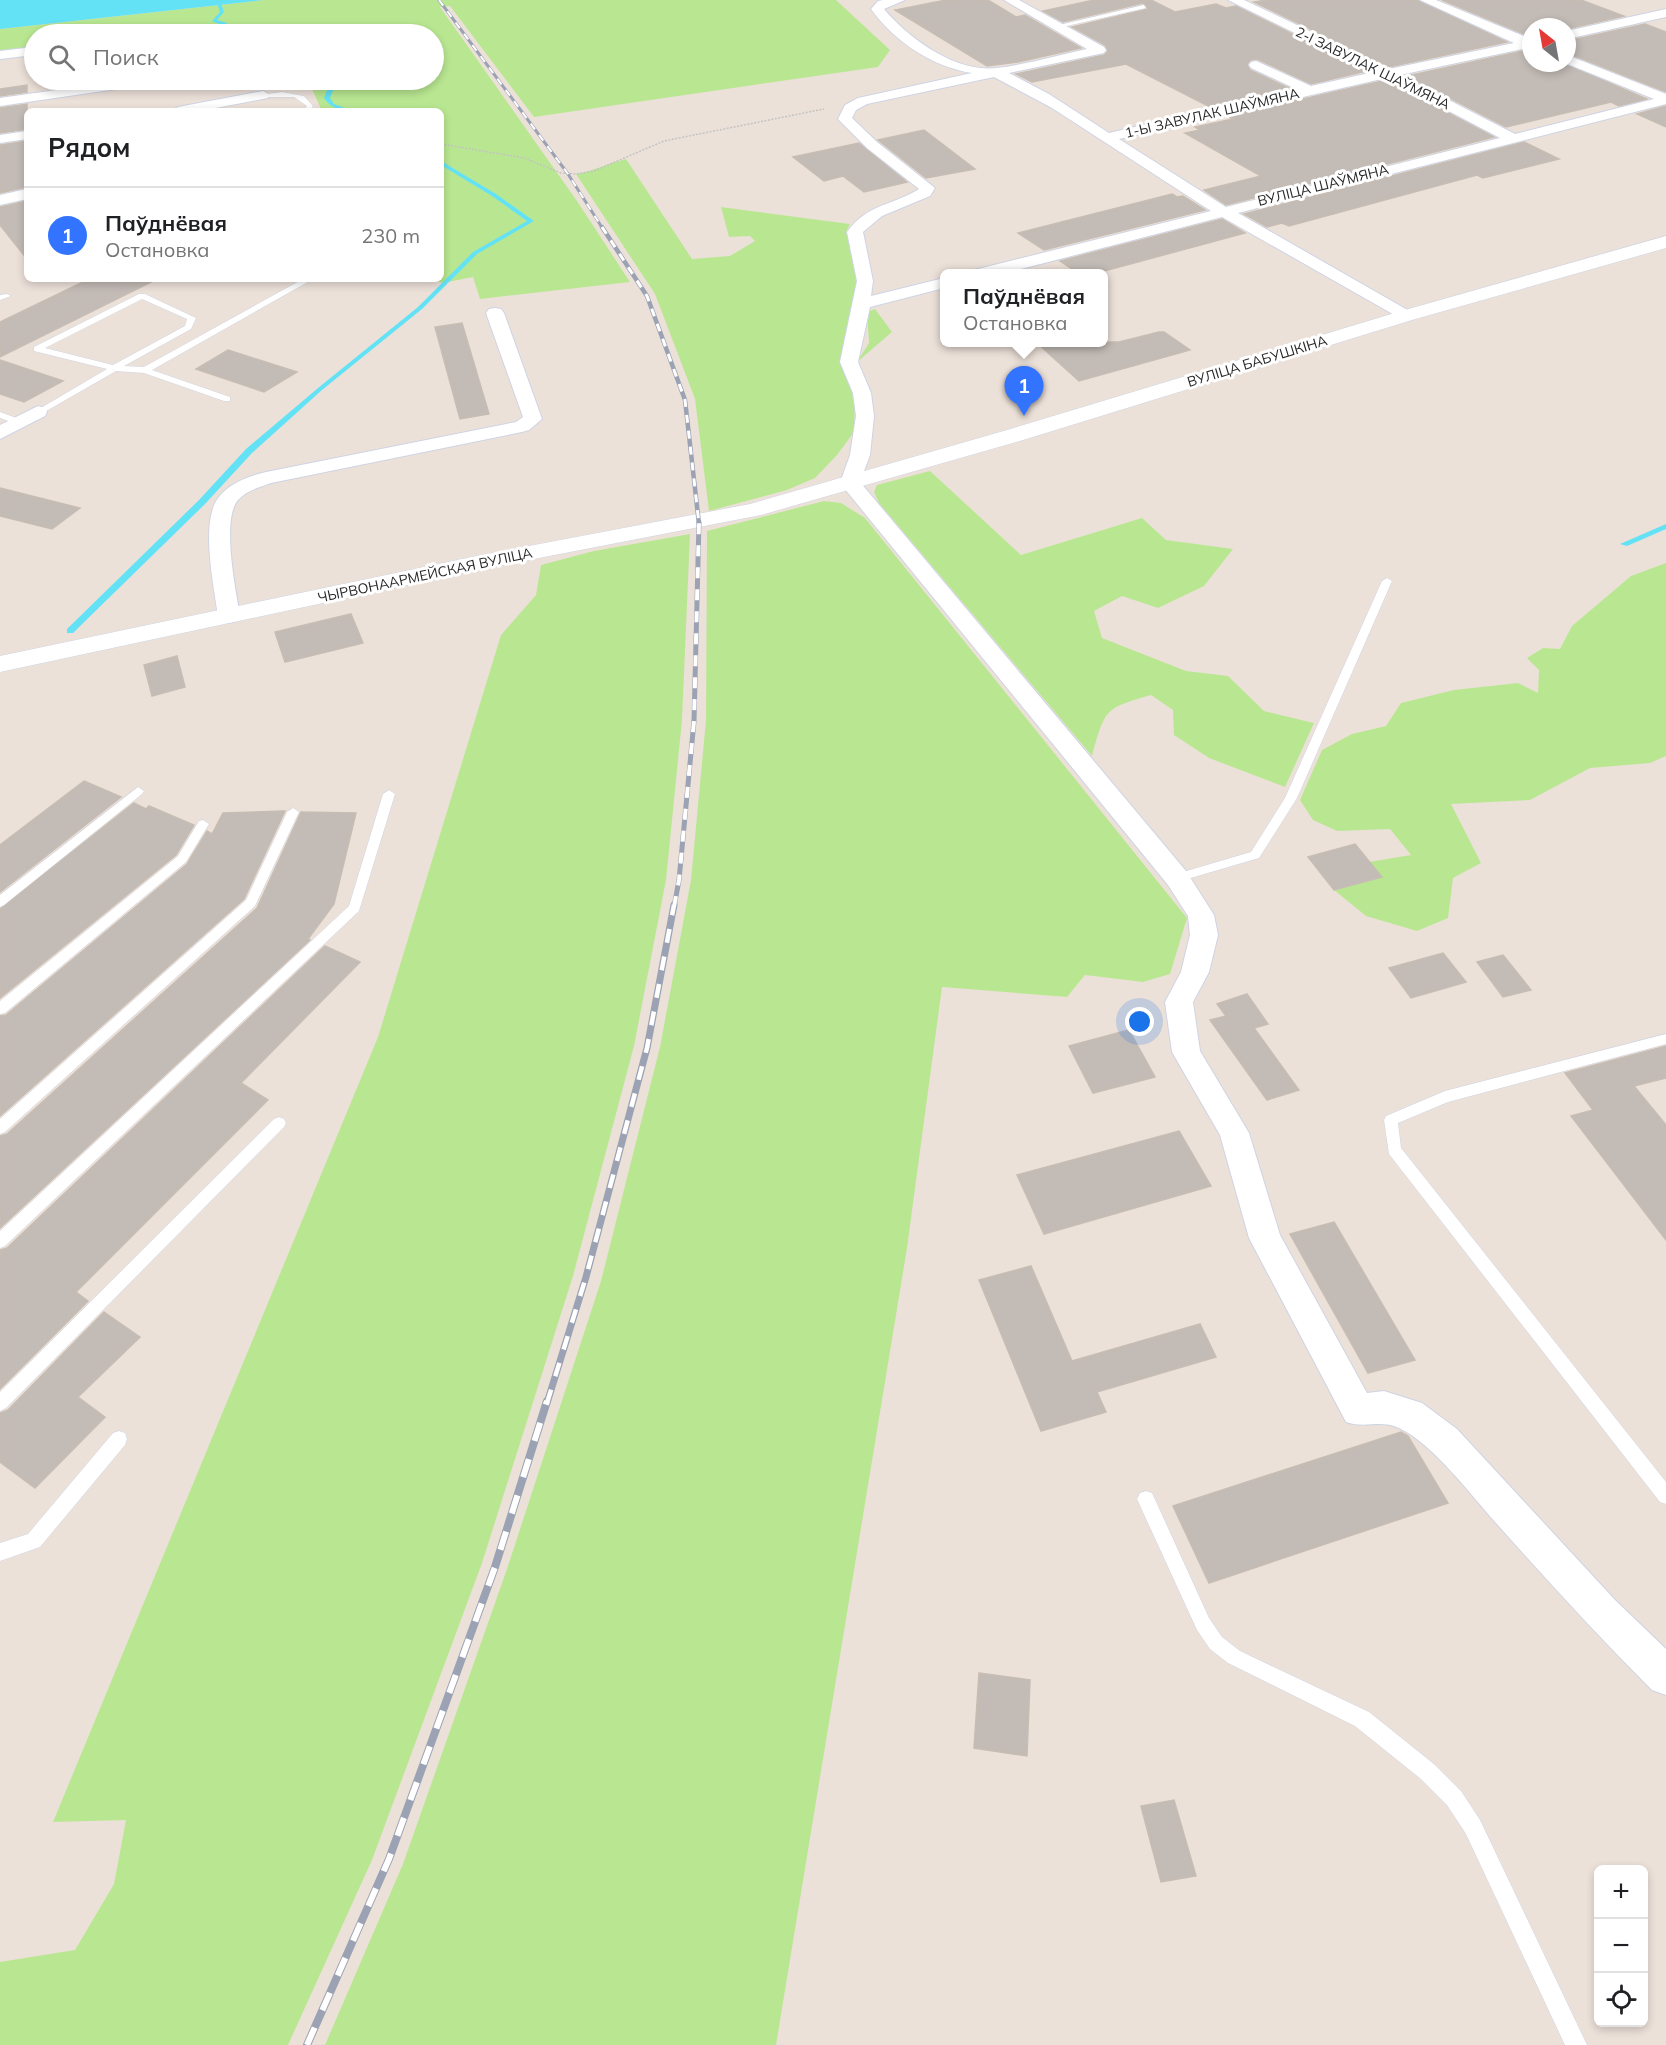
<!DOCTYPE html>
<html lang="ru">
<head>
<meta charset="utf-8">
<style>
  :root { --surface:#fff; --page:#f6f6f6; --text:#202124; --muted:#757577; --line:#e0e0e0; --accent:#3273ff }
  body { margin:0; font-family:Mulish,sans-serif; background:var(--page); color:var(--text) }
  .controls { position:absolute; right:18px; bottom:18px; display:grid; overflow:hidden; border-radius:9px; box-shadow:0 3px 9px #0003 }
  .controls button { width:54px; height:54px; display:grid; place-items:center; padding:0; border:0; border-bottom:2px solid var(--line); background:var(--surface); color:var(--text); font:30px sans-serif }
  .compass { position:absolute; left:1522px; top:18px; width:54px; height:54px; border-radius:50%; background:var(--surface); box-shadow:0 3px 9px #0003; rotate:329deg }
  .you { position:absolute; left:1140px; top:1022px; width:21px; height:21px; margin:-15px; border:4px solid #fff; border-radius:50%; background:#1a73e8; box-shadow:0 0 0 9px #1a73e833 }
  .badge { display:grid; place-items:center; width:39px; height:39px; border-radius:50%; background:var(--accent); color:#fff; font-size:20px; font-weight:700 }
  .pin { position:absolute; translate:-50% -50px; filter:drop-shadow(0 2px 3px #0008) }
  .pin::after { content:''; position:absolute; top:32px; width:21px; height:18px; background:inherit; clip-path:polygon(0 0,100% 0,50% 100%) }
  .popup { position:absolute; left:940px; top:269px; width:168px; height:78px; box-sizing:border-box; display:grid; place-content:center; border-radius:9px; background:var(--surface); filter:drop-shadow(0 2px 4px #0005); font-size:20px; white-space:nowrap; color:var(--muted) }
  .popup b { font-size:22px; color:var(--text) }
  .popup::after { content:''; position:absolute; left:50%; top:100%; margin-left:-12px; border:12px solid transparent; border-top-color:var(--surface) }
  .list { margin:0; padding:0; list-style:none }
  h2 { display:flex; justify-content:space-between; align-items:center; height:78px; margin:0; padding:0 24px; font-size:26px }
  h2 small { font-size:20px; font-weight:400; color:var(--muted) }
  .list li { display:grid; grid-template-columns:39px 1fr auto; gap:18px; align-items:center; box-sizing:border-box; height:96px; padding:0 24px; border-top:2px solid var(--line) }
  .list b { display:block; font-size:22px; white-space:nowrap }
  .list p { margin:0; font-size:20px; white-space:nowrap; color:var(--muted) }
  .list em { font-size:20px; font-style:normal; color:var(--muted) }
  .icon { flex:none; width:33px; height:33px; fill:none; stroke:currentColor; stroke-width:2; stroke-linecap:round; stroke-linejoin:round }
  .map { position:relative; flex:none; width:1666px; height:2045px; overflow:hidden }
  .search { position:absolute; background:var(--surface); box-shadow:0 3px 9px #0003; left:24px; top:24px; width:420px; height:66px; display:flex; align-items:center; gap:15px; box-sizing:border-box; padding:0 21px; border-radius:33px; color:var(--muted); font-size:22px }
  .panel { position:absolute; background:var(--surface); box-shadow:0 3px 9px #0003; left:24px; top:108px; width:420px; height:174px; border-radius:9px }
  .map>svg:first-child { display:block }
  .green { fill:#b9e791 }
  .water { fill:#63e2f6 }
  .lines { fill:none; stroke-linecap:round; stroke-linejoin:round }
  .stream { fill:#63e2f6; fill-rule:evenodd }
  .building { fill:#c3bbb6; stroke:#c7bdb2; stroke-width:1.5 }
  .lane-casing { stroke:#ced4e3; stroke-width:1 }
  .street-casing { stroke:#ced4e3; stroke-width:2 }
  .secondary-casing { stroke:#ced4e3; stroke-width:1 }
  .path { stroke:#c3c3c3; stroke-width:1.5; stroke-dasharray:2 1.5; stroke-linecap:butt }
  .lane { fill:#fff; fill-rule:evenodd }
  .street { fill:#fff; fill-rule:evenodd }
  .secondary { fill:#fff; fill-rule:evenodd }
  .rail-far4-casing { stroke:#9ba2b4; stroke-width:3 }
  .rail-far3-casing { stroke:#9ba2b4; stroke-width:4.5 }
  .rail-far2-casing { stroke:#9ba2b4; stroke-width:5 }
  .rail-far1-casing { stroke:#9ba2b4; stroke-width:7 }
  .rail-casing { stroke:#9ba2b4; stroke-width:8 }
  .rail-far4 { stroke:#fff; stroke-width:2; stroke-dasharray:7; stroke-linecap:butt }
  .rail-far3 { stroke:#fff; stroke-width:3; stroke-dasharray:8; stroke-linecap:butt }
  .rail-far2 { stroke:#fff; stroke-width:4; stroke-dasharray:11; stroke-linecap:butt }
  .rail-far1 { stroke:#fff; stroke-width:4.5; stroke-dasharray:14; stroke-linecap:butt }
  .rail { stroke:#fff; stroke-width:6; stroke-dasharray:19; stroke-linecap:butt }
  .labels { text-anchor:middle; stroke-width:6; stroke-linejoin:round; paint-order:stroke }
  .far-street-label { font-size:14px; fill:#282828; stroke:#fff }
</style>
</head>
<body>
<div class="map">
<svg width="1666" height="2045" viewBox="0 0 1666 2045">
  <rect width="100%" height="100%" fill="#ece1d9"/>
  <!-- green -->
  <g class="green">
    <polygon points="264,0 836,0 890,50 878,67 534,117 450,6 440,7 577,201 630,282 480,299 473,277 443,283 429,279 441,279 441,111 321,109 308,80 434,80 434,34 192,34 187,32 162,34 34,34 34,48 0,52 0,29"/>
    <path d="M626 159 692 259 730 256 755 241 750 236 729 237 721 207 850 224 846 232 859 282 854 432 837 455 815 478 787 490 709 511 695 399 655 294 576 174C594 171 608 163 626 159Z"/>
    <polygon points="875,309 892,332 857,362 869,343 867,312"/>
    <path d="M930 471 1021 555 1142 518 1166 540 1233 549 1204 586 1158 608 1122 596 1094 611 1102 638 1186 671 1228 676 1264 711 1314 723 1285 787 1209 758 1174 735 1173 710 1151 695C1105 708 1105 709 1092 756L879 503 874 492 877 485Z"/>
    <polygon points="824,501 841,503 865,518 1187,918 1170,974 1143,982 1085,975 1067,997 942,987 907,1248 776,2045 325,2045 403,1864 507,1569 601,1281 660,1047 691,880 706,720 707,531"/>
    <polygon points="690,534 682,720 666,880 634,1046 573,1276 482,1563 372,1860 288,2045 0,2045 0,1962 75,1950 114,1884 126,1820 53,1822 378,1037 501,635 536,595 541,565 594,551"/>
    <polygon points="1666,563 1666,756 1650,763 1590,768 1530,800 1451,804 1481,863 1453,878 1448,918 1417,931 1366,916 1334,890 1382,877 1369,862 1411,855 1390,829 1337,831 1313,820 1300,800 1322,750 1352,734 1386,726 1401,703 1454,690 1518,683 1538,693 1539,670 1527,658 1543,648 1560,649 1572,626 1631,576"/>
  </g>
  <!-- water -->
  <polygon class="water" points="0,0 264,0 0,29"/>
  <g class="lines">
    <!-- stream -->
    <g class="stream">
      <polygon points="216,0 220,0 224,12 217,20 227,23 223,29 232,31 232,34 218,31 222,25 212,21 220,12"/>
      <path d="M318 80H323L334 88 330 98 334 104 353 111C340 111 331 108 324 98L328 88Z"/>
      <polygon points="441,161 496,194 534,221 477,254 422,309 322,390 252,453 205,504 73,633 67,633 67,629 199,500 246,449 318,388 418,307 473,252 527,221 492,196 441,165"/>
      <polygon points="1666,524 1666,529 1627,546 1620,544"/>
    </g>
  </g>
  <!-- building -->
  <g class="building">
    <polygon points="946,0 988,0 1016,17 1025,15 1081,48 1018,62 987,66 895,10"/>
    <polygon points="1094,0 1151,0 1175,12 1216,4 1226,8 1236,6 1367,71 1311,84 1257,59 1251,60 1247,64 1250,70 1289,88 1210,107 1126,64 1032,82 1016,74 1104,55 1108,51 1105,45 1072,27 1148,9 1143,3 1063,22 1043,11"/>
    <polygon points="1266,0 1418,0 1507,42 1389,67 1254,2"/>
    <polygon points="1442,0 1581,0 1624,16 1567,29 1531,27 1531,37"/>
    <polygon points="1645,24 1666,32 1666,92 1567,53 1567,41"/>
    <polygon points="1527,50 1531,51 1531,63 1563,63 1647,99 1619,106 1611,102 1506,127 1407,76"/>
    <polygon points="1386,80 1494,137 1226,205 1204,190 1261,176 1185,133 1200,130 1195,127 1233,119 1228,116"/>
    <polygon points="27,85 27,92 0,96 0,89"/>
    <polygon points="27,104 27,129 0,133 0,108"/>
    <polygon points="1666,106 1666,127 1637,114"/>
    <polygon points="924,130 975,169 926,178 878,140"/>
    <polygon points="27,141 27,187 0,193 0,145"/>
    <polygon points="1524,142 1559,159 1483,178 1477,175 1289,226 1282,223 1267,227 1244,214"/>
    <polygon points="859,143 907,182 864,192 843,176 824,181 793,157"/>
    <polygon points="1172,194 1177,197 1183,196 1205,210 1044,250 1018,233"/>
    <polygon points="27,201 27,259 0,225 0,207"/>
    <polygon points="1222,219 1245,233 1097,273 1078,273 1060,261"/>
    <polygon points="89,279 157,279 0,357 0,322"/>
    <polygon points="462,323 489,414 460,419 435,327"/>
    <polygon points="1159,332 1164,332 1190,350 1079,381 1036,342 1119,342"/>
    <polygon points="228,350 297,372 264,392 196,369"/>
    <polygon points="0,360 63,381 24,402 0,394"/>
    <polygon points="0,488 80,508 52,529 0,516"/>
    <polygon points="351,614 363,643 285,662 275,632"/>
    <polygon points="177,656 185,687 152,696 144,665"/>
    <polygon points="84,781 121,797 0,892 0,845"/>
    <polygon points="134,803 146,809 149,806 194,825 176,855 0,998 0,909"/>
    <polygon points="283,811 285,811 244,899 0,1116 0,1016 6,1015 187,864 207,831 212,834 223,813"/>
    <polygon points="301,812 356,813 334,904 308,939 310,940 0,1228 0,1136 7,1134 257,908"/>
    <polygon points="1355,844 1382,877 1334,890 1308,857"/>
    <polygon points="325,946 360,962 241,1083 268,1100 76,1292 88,1301 0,1389 0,1250 7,1248"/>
    <polygon points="1443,953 1466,982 1411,998 1389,968"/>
    <polygon points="1503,955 1531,990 1503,997 1477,962"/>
    <polygon points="1247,994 1268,1024 1254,1028 1299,1090 1267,1100 1210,1020 1226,1016 1217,1004"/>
    <polygon points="1129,1030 1155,1077 1093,1093 1069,1046"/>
    <polygon points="1666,1046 1666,1078 1634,1086 1666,1125 1666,1240 1571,1116 1593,1110 1565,1073"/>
    <polygon points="1179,1131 1211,1186 1044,1234 1017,1175"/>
    <polygon points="1334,1222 1415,1360 1368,1373 1290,1234"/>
    <polygon points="1031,1266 1072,1361 1200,1324 1216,1357 1097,1392 1106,1412 1041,1431 979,1280"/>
    <polygon points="104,1312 140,1337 78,1397 105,1417 35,1488 0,1462 0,1413 8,1410"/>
    <polygon points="1401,1432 1408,1436 1448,1503 1209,1583 1173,1506"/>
    <polygon points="979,1673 1030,1680 1027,1756 974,1748"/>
    <polygon points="1174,1800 1196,1876 1161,1882 1141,1806"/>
  </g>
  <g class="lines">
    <!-- lane casing -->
    <g class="lane-casing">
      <g id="lane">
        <polygon points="1144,5 1146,8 1058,28 1055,26"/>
        <polygon points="282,92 304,96 313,106 309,111 303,111 307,106 294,97 263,97 260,95"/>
        <path d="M303 279H313L152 370 230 397V401H224L144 373 116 371 41 414 34 412 107 369 34 351V347L139 294H145L196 318 191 329 124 366 144 367ZM142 299 187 319 185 326 113 365 45 348Z"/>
        <polygon points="7,294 11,296 0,300 0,295"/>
        <polygon points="0,412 22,420 23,422 19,425 0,418"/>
        <polygon points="1387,578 1392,581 1297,798 1259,858 1177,882 1173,881 1171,878 1173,875 1251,852 1285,798 1382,581"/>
        <polygon points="138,787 144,791 142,794 4,905 0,907 0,895"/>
        <polygon points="389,790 395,794 359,911 5,1246 0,1248 0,1231 349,906 383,794"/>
        <polygon points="293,808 299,812 255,906 5,1132 0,1134 0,1119 246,900 287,812"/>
        <polygon points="203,820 209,824 186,862 5,1013 0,1014 0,1001 178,856 199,821"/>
        <polygon points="1666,1034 1666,1044 1448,1102 1398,1123 1401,1148 1666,1482 1666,1504 1660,1502 1389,1154 1384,1120 1386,1116 1445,1091"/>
        <polygon points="279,1117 284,1119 286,1123 284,1127 6,1408 0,1411 0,1392 274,1119"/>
        <polygon points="119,1431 125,1433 127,1439 125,1445 40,1547 0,1561 0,1543 28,1534 113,1433"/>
        <polygon points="1146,1491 1152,1493 1209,1618 1222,1637 1240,1651 1369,1712 1435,1765 1461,1791 1480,1820 1587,2045 1565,2045 1466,1834 1447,1805 1421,1779 1355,1726 1228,1663 1210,1649 1197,1630 1137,1499 1140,1493"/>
      </g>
    </g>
    <!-- street casing -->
    <g class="street-casing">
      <g id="street">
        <path d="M883 0H905L884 9C908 38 956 73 996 68 1026 65 1057 55 1087 49L1004 0H1019L1104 47 1106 50 1104 53 1009 73 1049 94 1109 133 1296 89 1251 68 1249 65 1251 62 1256 61 1311 86 1374 72 1228 0H1244L1389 69 1514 43 1420 0H1436L1531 39V49L1527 48 1400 75 1515 134 1654 99 1565 63 1567 55 1666 94V104L1238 213 1411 312 1414 316 1411 320 1405 321 1222 217 1002 274H972L974 270 1211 211 1052 108 994 77 867 104 856 110 852 118 877 142 935 188 930 196 882 216 863 232 873 281 871 296 944 278V288L870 307 858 362 871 393 874 416 870 455 860 482 1186 871 1214 915 1218 935 1209 972 1193 1002 1200 1051 1249 1133 1280 1235 1367 1393 1384 1391 1422 1403 1457 1429 1615 1600 1666 1649V1695L1652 1690C1598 1636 1547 1580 1496 1523 1471 1495 1432 1443 1399 1428 1380 1419 1366 1429 1346 1422L1249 1238 1220 1135 1172 1052 1165 1002 1181 972 1190 935 1188 916 1168 885 840 483 850 455 856 416 853 393 840 362 857 281 847 232C868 203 892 206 919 189L867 148 838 119 845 105 858 98 972 73C932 67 894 41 871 9L878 1ZM1386 78 1500 138 1226 207 1119 139Z"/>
        <polygon points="1666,9 1666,17 1567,39 1567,31"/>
        <polygon points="34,47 34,55 0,59 0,51"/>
        <polygon points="127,80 158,80 151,84 0,106 0,98"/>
        <polygon points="263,91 270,95 268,98 200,111 171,111 178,107"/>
        <polygon points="27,131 27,139 0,143 0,135"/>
        <polygon points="27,189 27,199 0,205 0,195"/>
        <path d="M495 308 501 309 504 313 542 419 529 430 522 432 271 483C260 487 246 491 238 500 221 520 236 591 240 616L237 621 229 623 221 621 218 616C214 586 200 523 218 498 229 483 249 476 266 472L516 422 523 417 486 313 489 309Z"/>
        <polygon points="38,406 45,408 47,412 45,416 0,439 0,425"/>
      </g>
    </g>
    <!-- secondary casing -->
    <g class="secondary-casing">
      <polygon id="secondary" points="1666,236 1666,248 1412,320 1023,440 761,515 477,570 0,672 0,656 477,556 750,504 1007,430 1398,312"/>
    </g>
    <!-- path -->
    <polyline class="path" points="441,144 524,158 561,173 576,174 594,171 664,141 824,109"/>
    <!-- lane -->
    <use href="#lane" class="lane"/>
    <!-- street -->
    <use href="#street" class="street"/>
    <!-- secondary -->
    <use href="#secondary" class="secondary"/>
    <!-- rail-far4 casing -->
    <g class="rail-far4-casing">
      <polyline id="rail-far4" points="439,0 568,174 603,229"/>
    </g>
    <!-- rail-far3 casing -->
    <g class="rail-far3-casing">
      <polyline id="rail-far3" points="602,227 647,296 685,400 699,524"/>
    </g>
    <!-- rail-far2 casing -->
    <g class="rail-far2-casing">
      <polyline id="rail-far2" points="674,907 679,880 694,721 699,522"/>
    </g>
    <!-- rail-far1 casing -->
    <g class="rail-far1-casing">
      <polyline id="rail-far1" points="547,1403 586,1277 647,1048 674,905"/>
    </g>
    <!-- rail casing -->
    <g class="rail-casing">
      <polyline id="rail" points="307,2045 389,1859 495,1567 547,1401"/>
    </g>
    <!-- rail-far4 -->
    <use href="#rail-far4" class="rail-far4"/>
    <!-- rail-far3 -->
    <use href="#rail-far3" class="rail-far3"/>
    <!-- rail-far2 -->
    <use href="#rail-far2" class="rail-far2"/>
    <!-- rail-far1 -->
    <use href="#rail-far1" class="rail-far1"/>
    <!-- rail -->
    <use href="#rail" class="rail"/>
  </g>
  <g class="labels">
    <!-- far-street labels -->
    <g class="far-street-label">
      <text transform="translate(1373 68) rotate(26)" y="5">2-І ЗАВУЛАК ШАЎМЯНА</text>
      <text transform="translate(1212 113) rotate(-13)" y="5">1-Ы ЗАВУЛАК ШАЎМЯНА</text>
      <text transform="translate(1323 185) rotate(-14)" y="5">ВУЛІЦА ШАЎМЯНА</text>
      <text transform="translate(1257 361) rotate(-17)" y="5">ВУЛІЦА БАБУШКІНА</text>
      <text transform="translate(425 575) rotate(-12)" y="5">ЧЫРВОНААРМЕЙСКАЯ ВУЛІЦА</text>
    </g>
  </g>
</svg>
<div class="controls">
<button>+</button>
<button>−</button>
<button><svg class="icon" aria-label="locate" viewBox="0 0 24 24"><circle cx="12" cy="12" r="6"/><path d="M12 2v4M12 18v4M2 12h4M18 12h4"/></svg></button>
</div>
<svg class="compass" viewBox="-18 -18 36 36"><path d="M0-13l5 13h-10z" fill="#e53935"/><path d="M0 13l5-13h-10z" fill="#757577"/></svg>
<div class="you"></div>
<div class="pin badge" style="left:1024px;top:416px">1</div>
<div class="popup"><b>Паўднёвая</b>Остановка</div>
<div class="search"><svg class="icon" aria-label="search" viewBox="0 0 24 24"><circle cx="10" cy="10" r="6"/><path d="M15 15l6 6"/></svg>Поиск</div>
<section class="panel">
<h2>Рядом<small></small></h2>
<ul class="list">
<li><span class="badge">1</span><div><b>Паўднёвая</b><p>Остановка</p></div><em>230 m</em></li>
</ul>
</section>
</div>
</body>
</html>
